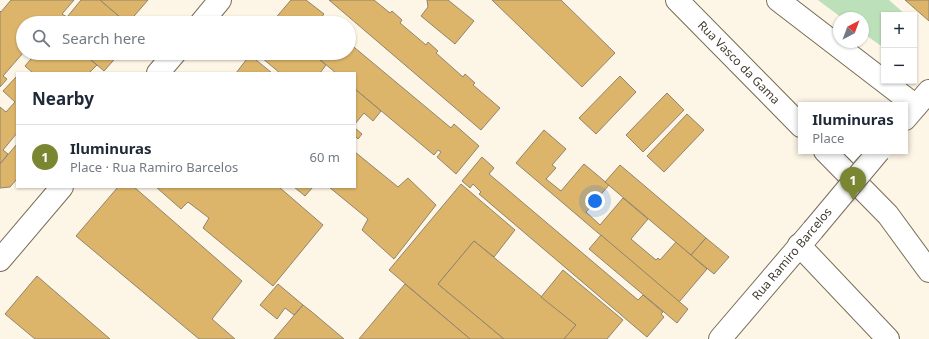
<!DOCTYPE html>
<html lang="en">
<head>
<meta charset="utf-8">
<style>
  :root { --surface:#fff; --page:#f6f6f7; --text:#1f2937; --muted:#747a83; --line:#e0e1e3; --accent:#7b8632 }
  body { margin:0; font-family:"Noto Sans",sans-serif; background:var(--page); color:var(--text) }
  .controls { position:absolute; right:12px; top:12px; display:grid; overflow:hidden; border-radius:0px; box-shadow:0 1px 3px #0004 }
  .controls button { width:36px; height:36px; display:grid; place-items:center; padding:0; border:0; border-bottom:1px solid var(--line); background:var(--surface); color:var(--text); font:20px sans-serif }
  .compass { position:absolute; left:833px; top:12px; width:36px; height:36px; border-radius:50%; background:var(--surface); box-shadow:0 1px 3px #0004; rotate:41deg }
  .you { position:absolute; left:595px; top:201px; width:14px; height:14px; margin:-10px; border:3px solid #fff; border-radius:50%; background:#1a73e8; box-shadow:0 0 0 6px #1a73e833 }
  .badge { display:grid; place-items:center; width:26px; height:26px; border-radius:50%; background:var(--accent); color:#fff; font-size:13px; font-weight:700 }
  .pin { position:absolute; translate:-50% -33px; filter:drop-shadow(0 1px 2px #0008) }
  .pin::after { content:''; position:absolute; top:21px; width:14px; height:12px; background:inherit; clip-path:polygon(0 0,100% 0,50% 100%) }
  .popup { position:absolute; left:798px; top:102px; width:110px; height:52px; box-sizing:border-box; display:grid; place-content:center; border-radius:0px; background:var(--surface); filter:drop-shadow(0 1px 3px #0005); font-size:13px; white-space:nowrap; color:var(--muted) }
  .popup b { font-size:15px; color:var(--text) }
  .popup::after { content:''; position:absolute; left:50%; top:100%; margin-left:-8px; border:8px solid transparent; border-top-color:var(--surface) }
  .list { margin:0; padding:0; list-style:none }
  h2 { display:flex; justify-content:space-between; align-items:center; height:52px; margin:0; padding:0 16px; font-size:17px }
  h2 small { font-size:13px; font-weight:400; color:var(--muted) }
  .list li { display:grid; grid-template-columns:26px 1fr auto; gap:12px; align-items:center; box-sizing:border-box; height:64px; padding:0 16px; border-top:1px solid var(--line) }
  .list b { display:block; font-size:15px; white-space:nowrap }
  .list p { margin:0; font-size:13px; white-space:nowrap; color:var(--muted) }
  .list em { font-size:13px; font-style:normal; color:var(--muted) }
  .icon { flex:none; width:22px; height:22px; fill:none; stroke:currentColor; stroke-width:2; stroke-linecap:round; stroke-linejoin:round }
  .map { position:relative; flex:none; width:929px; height:339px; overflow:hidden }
  .search { position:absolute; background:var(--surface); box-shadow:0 1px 3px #0004; left:16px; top:16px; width:340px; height:44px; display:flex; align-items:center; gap:10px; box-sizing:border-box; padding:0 14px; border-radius:22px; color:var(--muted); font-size:15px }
  .panel { position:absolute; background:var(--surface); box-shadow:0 1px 3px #0004; left:16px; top:72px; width:340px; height:116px; border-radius:0px }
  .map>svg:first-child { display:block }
  .green { fill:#bce1ba }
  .building { fill:#ddb56a; stroke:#91846d }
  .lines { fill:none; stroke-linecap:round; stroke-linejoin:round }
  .secondary-casing { stroke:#7a6d57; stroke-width:24 }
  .secondary { stroke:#fff; stroke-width:22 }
  .secondary-bridge-casing { stroke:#7a6d57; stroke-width:24; stroke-linecap:butt }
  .secondary-bridge { stroke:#fff; stroke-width:22 }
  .labels { text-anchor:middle; stroke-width:3; stroke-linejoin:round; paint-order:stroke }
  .street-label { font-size:12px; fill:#403b31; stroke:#fff }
</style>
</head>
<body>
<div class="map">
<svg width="929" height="339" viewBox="0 0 929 339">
  <rect width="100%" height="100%" fill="#fdf5e6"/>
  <!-- green -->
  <polygon class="green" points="818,0 889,0 906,15 884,15 884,48 863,33 863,18 842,18"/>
  <!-- building -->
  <g class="building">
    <polygon points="11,0 74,0 62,14 67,17 62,23 23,23 23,53 3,76 7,79 0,87 0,11 1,12"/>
    <polygon points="81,0 100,0 127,23 64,23 63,22"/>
    <polygon points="100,0 148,0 128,23 127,23"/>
    <polygon points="291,0 306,0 324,14 320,19 325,23 276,23 273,21"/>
    <polygon points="329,0 374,0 390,13 392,11 402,20 400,23 426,45 428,42 438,51 436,53 463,77 465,74 475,83 473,85 500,108 481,130"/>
    <polygon points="427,0 448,0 474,21 455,44 421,16 428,7"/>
    <polygon points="492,0 561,0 615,53 582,87"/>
    <polygon points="905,0 929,0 929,21"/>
    <polygon points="349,43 451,128 454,124 479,146 456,174 437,157 441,152 438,150 434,155 355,89 355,73 336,73 312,53 349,53"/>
    <polygon points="36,53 83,53 97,65 89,73 33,73 25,66"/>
    <polygon points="83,53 120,53 104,71"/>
    <polygon points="256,53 312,53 326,65 320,73 280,73"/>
    <polygon points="250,55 272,73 236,73"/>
    <polygon points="17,76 17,133 3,150 8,154 0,164 0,107 6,112 15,102 3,91"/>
    <polygon points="620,76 636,92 596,134 579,118"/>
    <polygon points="355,89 381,111 373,121 364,113 355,124"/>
    <polygon points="667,93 684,110 643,152 626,135"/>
    <polygon points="687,114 704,130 664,172 647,156"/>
    <polygon points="355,128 362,134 358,139 355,136"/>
    <polygon points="544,130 566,149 552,165 556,168 546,179 561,191 584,164 609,185 586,212 600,225 623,198 648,219 631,239 656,260 658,258 660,260 676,242 707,269 679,302 516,163"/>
    <polygon points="17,144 17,179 10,187 0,188 0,164"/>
    <polygon points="355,152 398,187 408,178 436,205 394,259 362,230 368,219 329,187 355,187"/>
    <polygon points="482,157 494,168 489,174 638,300 643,295 663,312 661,314 664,317 647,337 479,194 481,192 473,184 470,188 462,181"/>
    <polygon points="620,165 706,238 691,255 605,182"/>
    <polygon points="461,184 515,230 494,257 474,241 438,284 504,339 470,339 389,270"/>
    <polygon points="118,187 134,187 242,281 212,319 235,339 199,339 76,236"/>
    <polygon points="156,187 279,187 323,225 273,286 203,228 209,218 188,202 181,209"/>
    <polygon points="294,187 313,187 305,196"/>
    <polygon points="601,235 688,309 677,323 589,249"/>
    <polygon points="706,238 729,257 714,274 691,255"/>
    <polygon points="474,241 576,325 564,339 504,339 438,284"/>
    <polygon points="563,270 623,320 607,339 564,339 576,325 541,297"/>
    <polygon points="37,276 110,339 35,339 5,314"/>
    <polygon points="278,284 303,305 294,315 285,308 277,319 260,305"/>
    <polygon points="405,284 470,339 359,339"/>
    <polygon points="303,305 312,312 344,339 274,339"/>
  </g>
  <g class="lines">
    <!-- secondary casing -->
    <g class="secondary-casing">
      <g id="secondary">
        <path id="s1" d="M677 0 801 126"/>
        <polyline points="778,0 916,106"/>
        <polyline points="201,23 220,0"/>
        <polyline points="158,73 175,53"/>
        <polyline points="905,119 929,91"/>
        <polyline points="825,151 888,215 929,271"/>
        <polyline points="799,245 888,339"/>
        <polyline points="0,260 62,187"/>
        <polyline points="720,339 813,230"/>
      </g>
    </g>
    <!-- secondary -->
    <use href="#secondary" class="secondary"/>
    <!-- secondary-bridge casing -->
    <g class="secondary-bridge-casing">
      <polyline id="secondary-bridge" points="813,230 879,151"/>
    </g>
    <!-- secondary-bridge -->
    <use href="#secondary-bridge" class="secondary-bridge"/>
  </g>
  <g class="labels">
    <!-- street labels -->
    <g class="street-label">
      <text dy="4" stroke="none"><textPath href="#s1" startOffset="88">Rua Vasco da Gama</textPath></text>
      <text transform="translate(792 254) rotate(-50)" y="4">Rua Ramiro Barcelos</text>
    </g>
  </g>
</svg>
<div class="controls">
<button>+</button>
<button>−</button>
</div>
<svg class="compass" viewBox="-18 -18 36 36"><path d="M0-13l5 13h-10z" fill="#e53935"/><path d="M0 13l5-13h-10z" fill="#747a83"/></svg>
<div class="you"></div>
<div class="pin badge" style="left:853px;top:200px">1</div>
<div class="popup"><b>Iluminuras</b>Place</div>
<div class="search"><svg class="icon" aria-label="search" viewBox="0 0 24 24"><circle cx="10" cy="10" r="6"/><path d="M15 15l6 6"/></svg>Search here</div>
<section class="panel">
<h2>Nearby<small></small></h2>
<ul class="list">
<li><span class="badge">1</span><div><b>Iluminuras</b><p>Place · Rua Ramiro Barcelos</p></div><em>60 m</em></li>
</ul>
</section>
</div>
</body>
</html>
